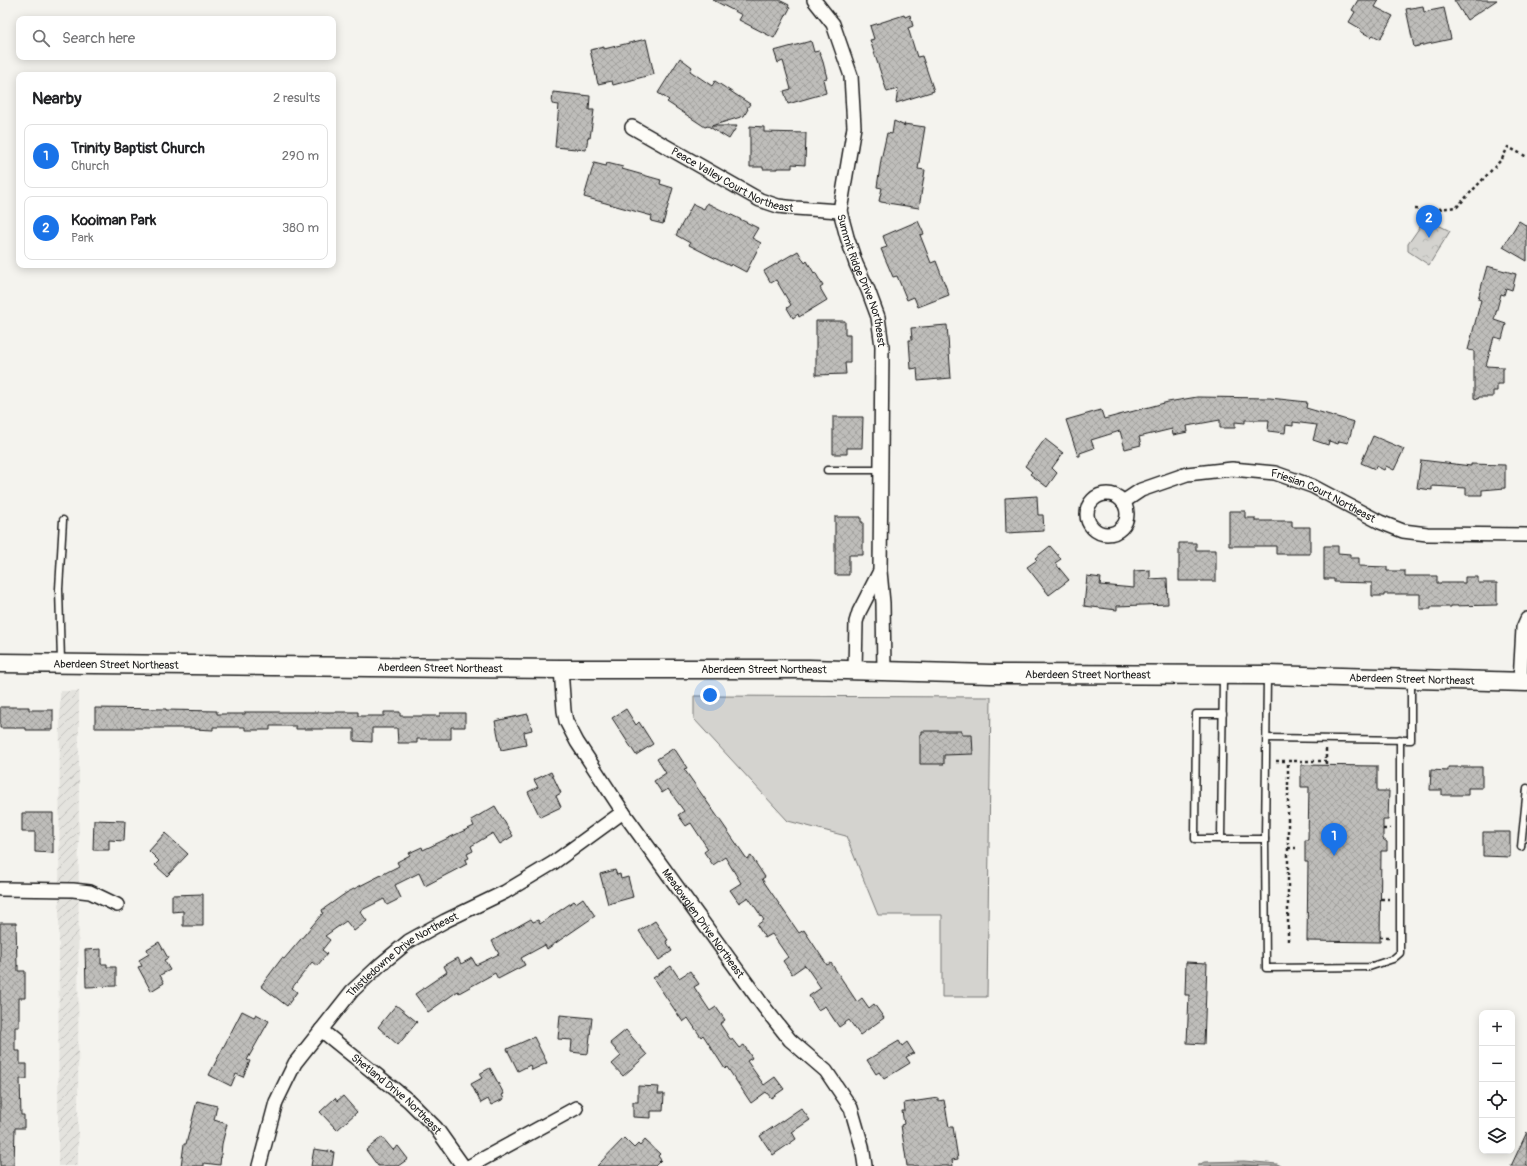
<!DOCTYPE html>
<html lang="en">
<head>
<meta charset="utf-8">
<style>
  :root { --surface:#fff; --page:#f6f6f6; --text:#202124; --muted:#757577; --line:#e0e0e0; --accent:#1a73e8 }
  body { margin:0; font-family:Pangolin,sans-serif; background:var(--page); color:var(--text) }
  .controls { position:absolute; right:12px; bottom:12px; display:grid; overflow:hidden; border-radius:8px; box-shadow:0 2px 10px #0003 }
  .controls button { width:36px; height:36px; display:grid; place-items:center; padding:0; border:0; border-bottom:1px solid var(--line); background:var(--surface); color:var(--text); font:20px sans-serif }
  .you { position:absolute; left:710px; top:695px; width:14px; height:14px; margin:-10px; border:3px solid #fff; border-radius:50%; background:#1a73e8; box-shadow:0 0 0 6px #1a73e833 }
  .badge { display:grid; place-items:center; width:26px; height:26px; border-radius:50%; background:var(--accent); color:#fff; font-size:13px; font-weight:700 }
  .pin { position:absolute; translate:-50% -33px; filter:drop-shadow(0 1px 2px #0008) }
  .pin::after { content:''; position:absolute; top:21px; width:14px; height:12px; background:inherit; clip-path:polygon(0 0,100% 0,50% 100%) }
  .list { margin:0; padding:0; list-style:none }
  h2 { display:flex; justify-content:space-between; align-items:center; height:52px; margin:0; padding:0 16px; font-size:17px }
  h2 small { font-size:13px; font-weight:400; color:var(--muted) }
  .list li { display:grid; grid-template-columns:26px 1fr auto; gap:12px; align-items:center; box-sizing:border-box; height:64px; margin:0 8px 8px; padding:0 8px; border:1px solid var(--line); border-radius:8px }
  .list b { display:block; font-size:15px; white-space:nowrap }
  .list p { margin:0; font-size:13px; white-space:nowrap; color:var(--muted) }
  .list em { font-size:13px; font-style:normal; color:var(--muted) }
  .icon { flex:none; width:22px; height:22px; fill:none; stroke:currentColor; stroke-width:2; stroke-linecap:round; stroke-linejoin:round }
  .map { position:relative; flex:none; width:1527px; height:1166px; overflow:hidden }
  .search { position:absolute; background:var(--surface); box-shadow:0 2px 10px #0003; left:16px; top:16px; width:320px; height:44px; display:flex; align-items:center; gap:10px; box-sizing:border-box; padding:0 14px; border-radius:8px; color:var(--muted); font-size:15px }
  .panel { position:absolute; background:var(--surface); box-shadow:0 2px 10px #0003; left:16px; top:72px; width:320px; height:196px; border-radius:8px }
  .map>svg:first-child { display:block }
  .industrial { fill:url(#industrial-furrows) }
  .grass { fill:#d4d3cf; stroke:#787876 }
  .park { fill:url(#park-crowns); stroke:#787876 }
  .water { fill:#abaaa6; stroke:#72716f }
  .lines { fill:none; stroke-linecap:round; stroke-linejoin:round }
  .shore { stroke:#555553; stroke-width:1 }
  .building { fill:url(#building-cross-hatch); stroke:#1c1c1c }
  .lane-casing { stroke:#1c1c1c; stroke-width:9 }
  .street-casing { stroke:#1c1c1c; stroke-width:16 }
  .secondary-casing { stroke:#1c1c1c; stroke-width:21 }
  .path { stroke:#1c1c1c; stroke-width:2.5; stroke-dasharray:3 3; stroke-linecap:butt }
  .lane { stroke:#fdfcf7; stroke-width:6 }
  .street { stroke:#fdfcf7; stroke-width:13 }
  .secondary { stroke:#fdfcf7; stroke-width:18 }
  .labels { text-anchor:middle; stroke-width:3; stroke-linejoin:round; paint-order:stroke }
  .street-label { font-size:11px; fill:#1c1c1c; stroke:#fdfcf7 }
</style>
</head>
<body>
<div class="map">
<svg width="1527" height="1166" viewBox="0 0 1527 1166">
  <defs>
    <pattern id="industrial-furrows" width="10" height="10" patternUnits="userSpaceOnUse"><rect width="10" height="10" fill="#e4e3de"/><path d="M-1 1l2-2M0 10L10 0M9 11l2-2" fill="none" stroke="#c3c2be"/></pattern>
    <pattern id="park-crowns" width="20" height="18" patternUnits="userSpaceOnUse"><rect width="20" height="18" fill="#d4d3cf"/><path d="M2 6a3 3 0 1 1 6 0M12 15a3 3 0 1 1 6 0" fill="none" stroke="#b5b5b1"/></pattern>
    <pattern id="building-cross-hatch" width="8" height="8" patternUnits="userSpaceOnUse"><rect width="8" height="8" fill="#bebdba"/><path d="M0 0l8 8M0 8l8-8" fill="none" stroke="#a3a29f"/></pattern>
  </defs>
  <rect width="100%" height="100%" fill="#f4f3ee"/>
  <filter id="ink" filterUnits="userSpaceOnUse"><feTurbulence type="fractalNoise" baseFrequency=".025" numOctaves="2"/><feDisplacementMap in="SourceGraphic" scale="8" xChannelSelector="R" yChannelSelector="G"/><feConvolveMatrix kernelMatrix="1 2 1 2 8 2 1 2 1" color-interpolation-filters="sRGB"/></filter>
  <g filter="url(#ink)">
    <!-- industrial -->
    <polygon class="industrial" points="60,691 79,691 78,1166 58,1166"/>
    <!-- grass -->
    <polygon class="grass" points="694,696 991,697 987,997 942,997 942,915 878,915 846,836 788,821 694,719"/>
    <!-- park -->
    <polygon class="park" points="1424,221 1430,221 1450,231 1429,265 1408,251 1408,244"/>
    <!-- water -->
    <polygon class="water" points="1244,1161 1277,1164 1281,1166 1197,1166 1204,1162"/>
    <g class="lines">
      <!-- shore -->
      <polyline class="shore" points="1210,1166 1243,1165 1259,1166"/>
    </g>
    <!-- building -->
    <g class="building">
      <polygon points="713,0 779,0 789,5 788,7 790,8 774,38 739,20 742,15"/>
      <polygon points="1358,0 1379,0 1375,7 1393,16 1380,39 1373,35 1371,37 1360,31 1361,29 1349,22 1355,12 1352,10"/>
      <polygon points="1454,0 1497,0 1467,20"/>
      <polygon points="1423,6 1424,12 1444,8 1451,39 1414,47 1406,9"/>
      <polygon points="904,15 905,17 910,15 913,26 908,28 917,57 922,56 934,91 896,103 898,89 887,92 870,40 874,39 870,26"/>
      <polygon points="646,39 654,74 613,85 612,81 598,84 590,50 604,47 604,49"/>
      <polygon points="811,41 814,52 819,51 823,62 827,78 823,79 826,93 788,104 784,91 791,89 783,61 778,63 774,51"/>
      <polygon points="680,58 692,67 690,71 712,86 715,81 750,104 747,108 748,109 744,116 711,126 737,126 729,139 708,126 705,127 667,102 669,100 658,93"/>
      <polygon points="553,92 590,96 589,110 594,110 590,138 588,137 586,150 555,147 559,105 552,104"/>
      <polygon points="894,121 905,126 904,124 925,127 918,169 925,170 919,208 881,202 879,201 882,188 877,187 881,160 887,133 892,134"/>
      <polygon points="750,126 764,127 764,132 806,133 805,165 792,164 792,168 777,168 777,169 763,169 763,167 750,167"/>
      <polygon points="594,163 606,166 607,163 623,167 622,169 661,180 660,184 673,188 663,224 651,221 652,216 584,197"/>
      <polygon points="707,203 758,228 752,238 761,243 746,272 731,264 730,266 689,245 690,243 676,235 693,204 704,209"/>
      <polygon points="918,221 924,234 920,235 931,263 936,261 949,295 918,307 914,297 907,300 897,276 893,277 881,249 887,247 883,236"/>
      <polygon points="1519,221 1527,226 1527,261 1503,247"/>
      <polygon points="798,251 805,263 807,261 814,273 815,272 823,286 820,288 827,300 799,317 798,314 793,318 787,308 791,305 776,280 771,283 764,271"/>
      <polygon points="1487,266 1516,274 1512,290 1506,288 1504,295 1501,294 1494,320 1506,324 1502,339 1494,337 1486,366 1503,367 1503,384 1497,384 1497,391 1493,391 1493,397 1479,397 1478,399 1474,398 1474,351 1468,350 1481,300 1478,299"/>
      <polygon points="816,321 845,321 845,335 850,335 850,363 845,363 846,374 816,375"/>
      <polygon points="947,325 951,378 918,381 917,368 911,369 909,340 912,340 911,328"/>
      <polygon points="1197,397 1270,398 1307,402 1306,408 1354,422 1348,443 1339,441 1338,444 1329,441 1328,445 1313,440 1317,425 1293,422 1293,426 1286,425 1285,433 1268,431 1269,420 1245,420 1245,423 1235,422 1235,428 1220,428 1220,420 1187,426 1188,432 1173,435 1172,429 1139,437 1141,445 1125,449 1120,431 1091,440 1094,448 1080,453 1080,456 1078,456 1066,420 1101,410 1104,419 1168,402"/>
      <polygon points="833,417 863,417 862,448 847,448 847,454 833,454"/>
      <polygon points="1373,436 1404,449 1394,470 1386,466 1384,470 1376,466 1375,469 1361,463"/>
      <polygon points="1045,439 1063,453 1052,468 1057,473 1047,487 1030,474 1032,472 1025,466"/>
      <polygon points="1421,460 1471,466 1471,464 1505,465 1505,488 1482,490 1482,495 1466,495 1466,488 1432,486 1432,490 1417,488"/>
      <polygon points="1037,496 1038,515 1043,515 1044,531 1006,533 1005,498"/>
      <polygon points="1229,511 1245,511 1245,518 1255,518 1255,521 1292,521 1292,527 1310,527 1310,554 1276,554 1276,546 1229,546"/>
      <polygon points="835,517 861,517 861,522 863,522 863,555 849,555 849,575 835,575"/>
      <polygon points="1179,543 1196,543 1196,550 1216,550 1216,581 1179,581"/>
      <polygon points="1050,546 1061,559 1055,563 1069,580 1049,595 1027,567 1037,560 1035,558"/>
      <polygon points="1324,546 1338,546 1338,553 1350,554 1350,558 1359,558 1359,566 1387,567 1387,571 1405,571 1405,576 1437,576 1437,583 1465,583 1465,577 1478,577 1478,583 1497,583 1497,605 1451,606 1451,607 1431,607 1431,609 1420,609 1420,594 1384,594 1384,596 1372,596 1372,583 1334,582 1334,579 1324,579"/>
      <polygon points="1150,570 1150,579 1167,578 1168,604 1117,606 1117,610 1084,606 1087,576 1101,578 1100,585 1134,588 1134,571"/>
      <polygon points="0,707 29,707 29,710 53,710 53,730 26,730 26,728 0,728"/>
      <polygon points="95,708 166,709 166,710 217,711 217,714 245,714 245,712 358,712 358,716 384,716 384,712 400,712 400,716 440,716 440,713 465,713 465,727 451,727 451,739 417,739 417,743 398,743 397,728 372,728 372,742 354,741 354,729 296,729 296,726 270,726 270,730 245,730 245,727 213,727 213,730 194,729 194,728 95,728"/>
      <polygon points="626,709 636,725 639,722 653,744 636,755 612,718"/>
      <polygon points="528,714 532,730 524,732 526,745 501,750 495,721"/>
      <polygon points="922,731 962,731 962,735 972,735 973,754 944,755 944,764 920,764 920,734 922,734"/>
      <polygon points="674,748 687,768 684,769 722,823 747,859 751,856 765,877 762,879 799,933 804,930 827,965 831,963 857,1002 862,998 869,1008 874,1004 884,1018 860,1035 849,1020 839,1027 825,1006 818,1010 809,996 821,988 805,965 792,974 783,961 788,957 772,934 765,938 757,925 764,920 748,897 739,903 730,890 741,883 725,857 713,865 704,852 708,849 691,823 686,826 678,815 684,811 668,789 662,793 654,781 666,773 657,759"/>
      <polygon points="1301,765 1377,766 1377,791 1389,791 1388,820 1383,820 1383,839 1387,842 1387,851 1381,851 1380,942 1307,941 1308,862 1305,862 1305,840 1308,840 1309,787 1301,787"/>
      <polygon points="1448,767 1482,767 1482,788 1468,788 1468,795 1442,795 1442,790 1430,790 1431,770 1448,771"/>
      <polygon points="551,772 561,793 556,796 561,807 540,817 528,792 538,787 534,780"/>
      <polygon points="495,806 513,836 500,844 493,833 471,846 473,851 467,854 469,858 465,860 467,864 425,886 419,873 395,885 401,898 387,905 384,899 360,911 367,921 354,931 346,921 325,936 330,940 322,950 327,954 317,966 312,962 292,988 297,992 287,1006 261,986 282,958 284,959 323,913 322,910 346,893 399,866 397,862 410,855 409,853 422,847 423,850 474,826 471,820"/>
      <polygon points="22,813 53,813 53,853 35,852 35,832 22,832"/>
      <polygon points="94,820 125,821 124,841 109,840 109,850 93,850"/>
      <polygon points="1483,832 1510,832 1510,857 1483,856"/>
      <polygon points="165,833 188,854 167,876 155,865 159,861 149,851"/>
      <polygon points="615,870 617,875 620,874 621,879 628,877 633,897 608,904 600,874"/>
      <polygon points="203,894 203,926 183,926 183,911 172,912 172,895"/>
      <polygon points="583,898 595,916 547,949 545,945 521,958 525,965 498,979 495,973 459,993 458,991 428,1012 415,994 447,972 444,966 458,958 461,964 472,958 476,965 499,954 492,941 531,919 533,922 538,920 540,924 574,901 576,903"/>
      <polygon points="655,921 668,940 666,941 672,951 659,960 639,931"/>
      <polygon points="0,923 16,923 17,966 18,965 18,971 25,971 25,998 19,998 19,1027 15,1027 15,1051 20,1051 20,1064 27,1064 27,1079 20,1079 21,1115 24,1115 24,1128 15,1128 14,1166 0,1166"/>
      <polygon points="159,942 168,958 164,960 170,970 160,975 164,983 151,991 138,967 142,966 139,960 149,954 147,949"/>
      <polygon points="101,949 101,964 107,964 107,967 116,967 116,986 86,987 85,950"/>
      <polygon points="1186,962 1207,963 1204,1044 1187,1043 1189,995 1185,995"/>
      <polygon points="671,966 679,978 690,971 699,984 694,987 710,1011 716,1007 725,1020 720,1024 730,1039 732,1039 739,1048 744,1045 752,1058 747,1061 764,1085 775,1077 784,1089 771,1098 766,1092 751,1103 727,1067 725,1069 703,1035 701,1037 688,1018 683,1022 653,978"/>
      <polygon points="396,1005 417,1022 398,1045 378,1027"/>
      <polygon points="242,1011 254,1017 256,1014 269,1021 247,1060 250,1061 243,1077 236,1074 231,1086 209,1075"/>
      <polygon points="560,1015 592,1018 588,1054 571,1052 572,1040 558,1039"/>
      <polygon points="626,1030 647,1055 623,1076 612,1064 621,1056 610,1043"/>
      <polygon points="534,1037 547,1063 532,1070 530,1065 518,1071 507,1049"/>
      <polygon points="899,1041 902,1046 907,1042 914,1053 906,1057 910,1063 884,1079 879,1072 876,1074 867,1060"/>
      <polygon points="490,1068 504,1094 502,1095 504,1099 491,1105 488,1099 481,1103 471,1084 482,1078 479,1074"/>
      <polygon points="638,1086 659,1087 658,1094 664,1094 663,1111 651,1111 651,1118 633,1117 633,1102 638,1102"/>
      <polygon points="343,1096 357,1112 337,1130 320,1112 335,1098 337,1101"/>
      <polygon points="938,1098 938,1101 944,1100 949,1127 953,1127 958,1159 952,1160 953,1166 907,1166 901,1125 904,1124 902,1111 905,1111 904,1103"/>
      <polygon points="197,1101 217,1106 214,1120 227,1124 222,1144 220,1165 204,1163 204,1166 181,1166 184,1144 186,1144"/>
      <polygon points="801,1108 810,1120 792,1132 796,1139 773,1155 760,1136"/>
      <polygon points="1527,1132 1527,1166 1511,1166"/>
      <polygon points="382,1137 393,1150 398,1146 408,1159 398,1166 378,1166 366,1150"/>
      <polygon points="624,1138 634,1148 638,1144 640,1146 645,1140 660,1154 658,1156 661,1160 655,1166 597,1166"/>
      <polygon points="314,1149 334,1152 332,1166 311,1166"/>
    </g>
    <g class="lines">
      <!-- lane casing -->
      <g class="lane-casing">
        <g id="lane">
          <polyline points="827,470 881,470"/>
          <polyline points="61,661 59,589 63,520"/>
          <polyline points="1267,677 1265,839 1266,968 1369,967 1393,959 1400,953 1400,739"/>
          <polyline points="1223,714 1196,714 1195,839 1265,839"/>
          <polyline points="1267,738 1411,740 1411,680"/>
          <polyline points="1221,839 1223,677"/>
          <polyline points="1521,847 1527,788"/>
        </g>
      </g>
      <!-- street casing -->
      <g class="street-casing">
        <g id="street">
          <path id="s1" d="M814 0 833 24 851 76 854 127 840 211 847 237 856 264 868 290 878 317 882 346 880 571 883 603 884 671"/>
          <path id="s2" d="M632 127 760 200 778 206 795 208 840 211"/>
          <circle cx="1107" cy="514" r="20"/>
          <path id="s3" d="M1123 502 1141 490 1187 474 1232 469 1275 473 1312 486 1380 522 1403 531 1427 534 1527 535"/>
          <path id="s4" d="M561 669 564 711 566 721 577 742 623 812 764 1007 790 1040 826 1071 851 1108 862 1146 865 1166"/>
          <polyline points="855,670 856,622 859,612 880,571"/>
          <polyline points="1520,682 1523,628 1527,619"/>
          <polyline points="0,889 73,890 90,892 117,905"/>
          <path id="s5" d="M321 1030 409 1101 436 1128 463 1166"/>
          <path id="s6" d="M259 1166 276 1102 295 1063 352 991 380 965 409 941 445 921 505 892 553 863 623 812"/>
          <polyline points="470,1166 576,1108"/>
        </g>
      </g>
      <!-- secondary casing -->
      <g class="secondary-casing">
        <g id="secondary">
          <path id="s7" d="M0 663 561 669H809L991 674 1267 675 1527 682"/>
        </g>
      </g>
      <!-- path -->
      <g class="path">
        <polyline points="1415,209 1429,210 1457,207 1502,159 1508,147 1527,157"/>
        <polyline points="1326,749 1326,765"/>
        <polyline points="1276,761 1326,761"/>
        <polyline points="1383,829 1390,829"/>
        <polyline points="1288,848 1296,848"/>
        <polyline points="1381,899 1389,899"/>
        <polyline points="1380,937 1389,937 1389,935"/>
        <polyline points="1288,941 1288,761"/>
      </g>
      <!-- lane -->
      <use href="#lane" class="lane"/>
      <!-- street -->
      <use href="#street" class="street"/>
      <!-- secondary -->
      <use href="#secondary" class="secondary"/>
    </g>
  </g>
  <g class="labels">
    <!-- street labels -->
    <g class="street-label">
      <text dy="4" stroke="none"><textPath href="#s2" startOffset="114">Peace Valley Court Northeast</textPath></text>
      <text dy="4" stroke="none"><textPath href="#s1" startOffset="295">Summit Ridge Drive Northeast</textPath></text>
      <text dy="4" stroke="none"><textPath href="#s3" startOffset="212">Friesian Court Northeast</textPath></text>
      <text dy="4" stroke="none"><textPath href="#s7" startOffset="116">Aberdeen Street Northeast</textPath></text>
      <text dy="4" stroke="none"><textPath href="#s7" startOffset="440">Aberdeen Street Northeast</textPath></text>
      <text dy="4" stroke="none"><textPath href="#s7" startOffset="764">Aberdeen Street Northeast</textPath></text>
      <text dy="4" stroke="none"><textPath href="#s7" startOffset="1088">Aberdeen Street Northeast</textPath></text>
      <text dy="4" stroke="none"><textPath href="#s7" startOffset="1412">Aberdeen Street Northeast</textPath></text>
      <text dy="4" stroke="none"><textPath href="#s4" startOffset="297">Meadowglen Drive Northeast</textPath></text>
      <text dy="4" stroke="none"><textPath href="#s6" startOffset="264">Thistledowne Drive Northeast</textPath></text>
      <text dy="4" stroke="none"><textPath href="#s5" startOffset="99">Shetland Drive Northeast</textPath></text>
    </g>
  </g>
</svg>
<div class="controls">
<button>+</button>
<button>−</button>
<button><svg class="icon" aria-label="locate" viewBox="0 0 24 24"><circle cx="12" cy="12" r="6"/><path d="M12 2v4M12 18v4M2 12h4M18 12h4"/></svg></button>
<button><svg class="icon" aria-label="layers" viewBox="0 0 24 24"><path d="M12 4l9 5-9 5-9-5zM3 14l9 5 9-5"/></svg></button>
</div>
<div class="you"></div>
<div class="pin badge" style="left:1334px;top:856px">1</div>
<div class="pin badge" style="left:1429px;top:238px">2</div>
<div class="search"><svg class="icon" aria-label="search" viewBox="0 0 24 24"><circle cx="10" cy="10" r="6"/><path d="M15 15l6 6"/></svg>Search here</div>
<section class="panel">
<h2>Nearby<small>2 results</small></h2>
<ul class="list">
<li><span class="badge">1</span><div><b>Trinity Baptist Church</b><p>Church</p></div><em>290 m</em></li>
<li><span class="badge">2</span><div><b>Kooiman Park</b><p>Park</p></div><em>380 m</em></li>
</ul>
</section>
</div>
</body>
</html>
